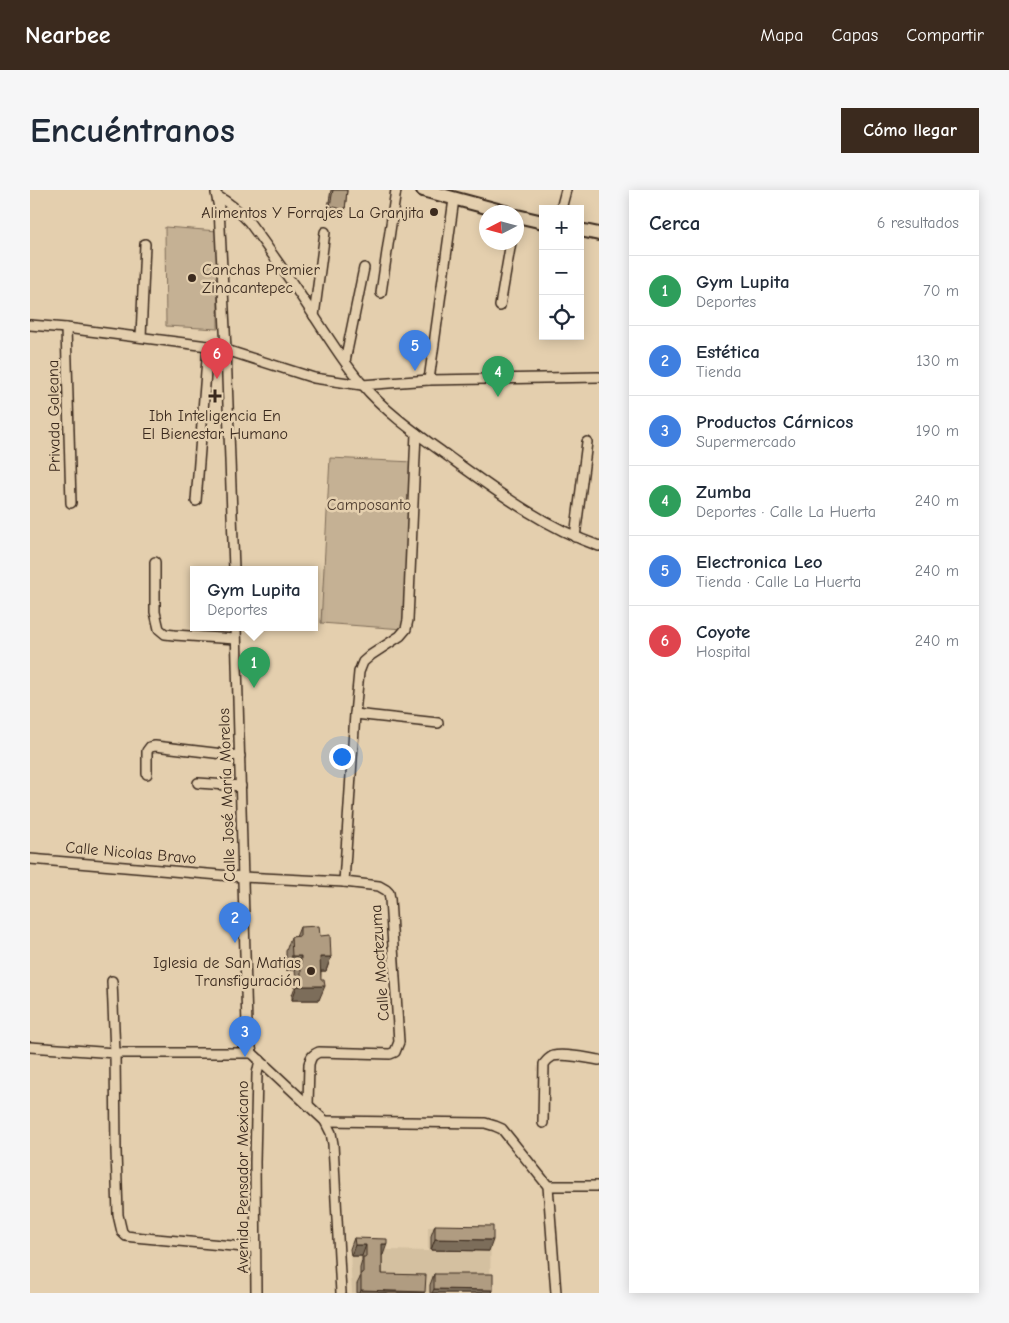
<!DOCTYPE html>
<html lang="es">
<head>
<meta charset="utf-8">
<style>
  :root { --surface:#fff; --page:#f6f6f7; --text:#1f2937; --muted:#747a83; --line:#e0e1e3; --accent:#3b2a1e }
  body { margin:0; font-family:"Comic Neue",sans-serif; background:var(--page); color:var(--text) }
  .controls { position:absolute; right:15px; top:15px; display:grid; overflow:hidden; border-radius:0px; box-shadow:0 2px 12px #0003 }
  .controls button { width:45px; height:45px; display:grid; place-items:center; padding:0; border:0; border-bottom:1px solid var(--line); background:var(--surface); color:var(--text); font:25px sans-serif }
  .compass { position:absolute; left:449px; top:15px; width:45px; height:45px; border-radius:50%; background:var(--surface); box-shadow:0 2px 12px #0003; rotate:264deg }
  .you { position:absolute; left:311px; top:566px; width:18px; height:18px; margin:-12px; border:4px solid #fff; border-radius:50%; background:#1a73e8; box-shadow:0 0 0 8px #1a73e833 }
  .badge { display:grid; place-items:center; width:32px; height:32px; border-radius:50%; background:var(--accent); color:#fff; font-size:16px; font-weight:700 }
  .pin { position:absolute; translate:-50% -41px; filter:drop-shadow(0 1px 2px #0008) }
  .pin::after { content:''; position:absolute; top:26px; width:18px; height:15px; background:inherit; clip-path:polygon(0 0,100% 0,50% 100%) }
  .popup { position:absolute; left:160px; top:376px; width:128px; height:65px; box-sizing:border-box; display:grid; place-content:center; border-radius:0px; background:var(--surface); filter:drop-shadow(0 1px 4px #0005); font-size:16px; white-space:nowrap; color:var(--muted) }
  .popup b { font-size:19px; color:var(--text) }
  .popup::after { content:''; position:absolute; left:50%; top:100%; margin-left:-10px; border:10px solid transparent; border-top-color:var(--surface) }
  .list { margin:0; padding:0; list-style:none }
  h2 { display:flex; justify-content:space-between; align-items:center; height:65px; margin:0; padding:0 20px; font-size:21px }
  h2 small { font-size:16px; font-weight:400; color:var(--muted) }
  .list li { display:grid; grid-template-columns:32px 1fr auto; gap:15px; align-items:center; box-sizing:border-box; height:70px; padding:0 20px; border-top:1px solid var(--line) }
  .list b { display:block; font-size:19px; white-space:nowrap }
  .list p { margin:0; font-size:16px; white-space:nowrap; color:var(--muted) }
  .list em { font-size:16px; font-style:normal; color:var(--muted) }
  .icon { flex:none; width:28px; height:28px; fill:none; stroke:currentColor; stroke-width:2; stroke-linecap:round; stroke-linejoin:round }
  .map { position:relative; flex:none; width:569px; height:1103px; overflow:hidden; border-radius:0px }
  header { display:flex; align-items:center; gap:30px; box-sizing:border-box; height:70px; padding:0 25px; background:var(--accent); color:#fff }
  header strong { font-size:24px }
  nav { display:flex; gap:28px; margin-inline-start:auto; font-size:18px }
  .intro { display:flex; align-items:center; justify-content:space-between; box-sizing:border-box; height:120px; padding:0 30px }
  h1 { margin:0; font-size:35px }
  .button { padding:12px 22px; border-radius:0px; background:var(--accent); color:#fff; font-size:18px; font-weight:700 }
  main { display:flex; gap:30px; padding:0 30px }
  aside { flex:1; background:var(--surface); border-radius:0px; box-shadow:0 2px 12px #0003 }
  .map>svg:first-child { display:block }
  .built { fill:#d4c0a0 }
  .green { fill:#c5b194; stroke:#806e59 }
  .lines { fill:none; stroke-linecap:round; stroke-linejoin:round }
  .street-casing { stroke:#3b2a1e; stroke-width:12 }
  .secondary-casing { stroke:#3b2a1e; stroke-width:16 }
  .street { stroke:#e4cfae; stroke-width:9 }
  .secondary { stroke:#e4cfae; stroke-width:12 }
  .wall { fill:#97866f; stroke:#3b2a1e }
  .shaded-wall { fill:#7b6d5a; stroke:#3b2a1e }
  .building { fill:#b09c81; stroke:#3b2a1e }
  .poi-dot { fill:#3b2a1e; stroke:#e4cfae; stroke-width:2 }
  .labels { text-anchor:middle; stroke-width:5; stroke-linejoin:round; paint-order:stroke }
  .poi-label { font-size:16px; fill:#3b2a1e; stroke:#e4cfae; text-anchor:end }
  .street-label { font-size:16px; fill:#3b2a1e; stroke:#e4cfae }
  .park-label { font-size:16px; fill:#503e30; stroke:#e4cfae }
</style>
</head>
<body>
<header>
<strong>Nearbee</strong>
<nav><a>Mapa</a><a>Capas</a><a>Compartir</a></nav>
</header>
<div class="intro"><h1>Encuéntranos</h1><a class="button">Cómo llegar</a></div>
<main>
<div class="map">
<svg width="569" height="1103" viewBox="0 0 569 1103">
  <rect width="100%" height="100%" fill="#e4cfae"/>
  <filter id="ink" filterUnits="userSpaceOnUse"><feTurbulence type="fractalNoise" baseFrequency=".02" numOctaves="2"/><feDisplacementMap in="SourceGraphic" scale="10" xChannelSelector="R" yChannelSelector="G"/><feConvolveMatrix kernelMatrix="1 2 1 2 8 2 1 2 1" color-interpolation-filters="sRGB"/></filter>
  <g filter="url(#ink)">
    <!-- built -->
    <polygon class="built" points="398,1037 461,1037 460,1103 322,1103 320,1059 398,1061"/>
    <!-- green -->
    <g class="green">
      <polygon points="135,37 188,41 188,139 136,136"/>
      <polygon points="300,268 383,272 373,439 291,433"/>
    </g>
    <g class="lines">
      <!-- street casing -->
      <g class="street-casing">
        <g id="street">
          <polyline points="186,3 189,18 196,160 204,379"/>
          <path d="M187 6C200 13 209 21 219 32 245 67 270 104 294 141 306 159 318 178 332 194 355 222 390 246 419 267 466 301 514 337 569 356"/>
          <polyline points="531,19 536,0"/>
          <polyline points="351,103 366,0"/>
          <polyline points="470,116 481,52"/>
          <polyline points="284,126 295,42"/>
          <polyline points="0,135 36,138 178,156 196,160 284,188 332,195 399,190 569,187"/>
          <polyline points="36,138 41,313"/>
          <polyline points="111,147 115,54"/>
          <polyline points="315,171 334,78"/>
          <polyline points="399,190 424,9"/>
          <polyline points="166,311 178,156"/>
          <polyline points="545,347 557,252"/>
          <polyline points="125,372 125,422 129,439 135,444 144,445 206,449"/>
          <polyline points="206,437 217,836 222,863 295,931 301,943 303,954 311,1103"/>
          <polyline points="325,524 408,533"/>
          <polyline points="117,584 117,561 120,557 125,556 210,566"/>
          <polyline points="168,593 211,596"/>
          <path d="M0 669 213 687 314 692 349 696 356 700 359 703 360 709 369 852 365 862 360 864 289 862C282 865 281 867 279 874L278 915"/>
          <polyline points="314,692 325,524 329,482 333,472 341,465 370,446 376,439 378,430 386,243"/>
          <polyline points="82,791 85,863 86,961 88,1025 92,1042 96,1046 104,1047 225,1058"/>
          <polyline points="0,857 85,863 222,863"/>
          <polyline points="295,931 455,933 465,936 472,939 518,996 526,1103"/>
          <path d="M513 933 514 874C517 870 519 868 523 866 535 863 557 868 569 870"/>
          <polyline points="518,996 569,996"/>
          <polyline points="226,1103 225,972 227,884 230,870"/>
        </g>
      </g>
      <!-- secondary casing -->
      <g class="secondary-casing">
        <g id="secondary">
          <polyline points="393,0 475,22"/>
          <polyline points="487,26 513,32"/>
          <polyline points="550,40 569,44"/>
        </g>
      </g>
      <!-- street -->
      <use href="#street" class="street"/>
      <!-- secondary -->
      <use href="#secondary" class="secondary"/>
    </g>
    <!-- wall -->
    <g class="wall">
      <polygon points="301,0 317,0 315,20 312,27 297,23"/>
      <polygon points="270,737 290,746 301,767 296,781 291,781 289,810 262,810 262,805 266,794 265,780 256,780 256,761 261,747 266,747"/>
      <polygon points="405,1035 459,1061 401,1060 401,1046"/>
      <polygon points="324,1048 353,1065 352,1065 352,1084 395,1102 394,1103 327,1103 327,1094 330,1088 330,1078 332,1071 332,1066 321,1066 320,1059"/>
      <polygon points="404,1084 463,1100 462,1103 400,1103 400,1095"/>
    </g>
    <!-- shaded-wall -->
    <g class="shaded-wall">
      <polygon points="262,766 271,766 265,780 256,780"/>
      <polygon points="290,767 301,767 296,781 285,781"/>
      <polygon points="267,796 295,796 289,810 262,810"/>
      <polygon points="405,1049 463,1050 459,1061 401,1060"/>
      <polygon points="352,1054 357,1054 353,1065 348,1065"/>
      <polygon points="325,1055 336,1055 332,1066 321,1066"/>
      <polygon points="404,1099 463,1100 462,1103 402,1103"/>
      <polygon points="331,1100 395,1102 394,1103 330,1103"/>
    </g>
    <!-- building -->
    <g class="building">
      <polygon points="303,0 317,0 315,20 300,16"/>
      <polygon points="289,736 290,746 300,745 301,767 290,767 291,790 294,790 295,796 267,796 267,791 271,791 271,766 262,766 261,747 270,746 270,737"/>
      <polygon points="405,1035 463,1036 463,1050 405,1049"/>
      <polygon points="324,1048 357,1049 357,1054 352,1054 352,1084 396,1085 395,1102 331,1100 331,1083 333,1083 333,1067 336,1067 336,1055 325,1055"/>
      <polygon points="404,1084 463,1084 463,1100 404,1099"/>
    </g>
  </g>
  <!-- markers -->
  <g class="poi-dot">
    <circle cx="404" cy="22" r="5"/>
    <circle cx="162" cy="88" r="5"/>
    <path d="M182.5 198.5h5v5h5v5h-5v5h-5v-5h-5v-5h5z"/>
    <circle cx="281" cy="781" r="5"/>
  </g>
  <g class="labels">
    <!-- poi labels -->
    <g class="poi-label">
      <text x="394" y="28">Alimentos Y Forrajes La Granjita</text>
      <text x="172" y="85" text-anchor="start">Canchas Premier<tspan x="172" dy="18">Zinacantepec</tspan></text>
      <text x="185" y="231" text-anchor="middle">Ibh Inteligencia En<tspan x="185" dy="18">El Bienestar Humano</tspan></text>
      <text x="271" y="778">Iglesia de San Matias<tspan x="271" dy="18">Transfiguración</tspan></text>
    </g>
    <!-- street labels -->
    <g class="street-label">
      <text transform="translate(23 226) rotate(-91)" y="6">Privada Galeana</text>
      <text transform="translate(196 605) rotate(-92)" y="6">Calle José María Morelos</text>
      <text transform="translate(101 662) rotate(5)" y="6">Calle Nicolas Bravo</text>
      <text transform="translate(349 773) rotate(-94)" y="6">Calle Moctezuma</text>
      <text transform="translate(212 987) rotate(-90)" y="6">Avenida Pensador Mexicano</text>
    </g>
    <!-- park labels -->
    <g class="park-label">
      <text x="339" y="320">Camposanto</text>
    </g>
  </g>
</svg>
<div class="controls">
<button>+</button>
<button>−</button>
<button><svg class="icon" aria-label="locate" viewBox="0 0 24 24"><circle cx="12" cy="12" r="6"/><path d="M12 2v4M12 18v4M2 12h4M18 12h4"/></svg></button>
</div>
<svg class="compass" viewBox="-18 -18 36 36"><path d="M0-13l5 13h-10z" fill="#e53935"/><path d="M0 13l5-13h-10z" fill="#747a83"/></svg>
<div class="you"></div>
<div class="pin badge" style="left:224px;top:498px;background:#2e9e5b">1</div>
<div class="popup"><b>Gym Lupita</b>Deportes</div>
<div class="pin badge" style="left:205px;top:753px;background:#3f7fe0">2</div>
<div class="pin badge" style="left:215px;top:867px;background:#3f7fe0">3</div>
<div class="pin badge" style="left:468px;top:207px;background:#2e9e5b">4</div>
<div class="pin badge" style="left:385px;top:181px;background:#3f7fe0">5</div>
<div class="pin badge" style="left:187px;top:189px;background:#e0444e">6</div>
</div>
<aside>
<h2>Cerca<small>6 resultados</small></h2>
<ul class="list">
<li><span class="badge" style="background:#2e9e5b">1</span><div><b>Gym Lupita</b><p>Deportes</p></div><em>70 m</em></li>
<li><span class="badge" style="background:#3f7fe0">2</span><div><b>Estética</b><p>Tienda</p></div><em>130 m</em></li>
<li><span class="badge" style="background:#3f7fe0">3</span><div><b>Productos Cárnicos</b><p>Supermercado</p></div><em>190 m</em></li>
<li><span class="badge" style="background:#2e9e5b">4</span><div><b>Zumba</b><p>Deportes · Calle La Huerta</p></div><em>240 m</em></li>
<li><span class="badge" style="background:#3f7fe0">5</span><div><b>Electronica Leo</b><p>Tienda · Calle La Huerta</p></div><em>240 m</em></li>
<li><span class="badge" style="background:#e0444e">6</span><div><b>Coyote</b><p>Hospital</p></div><em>240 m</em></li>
</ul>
</aside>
</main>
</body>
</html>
